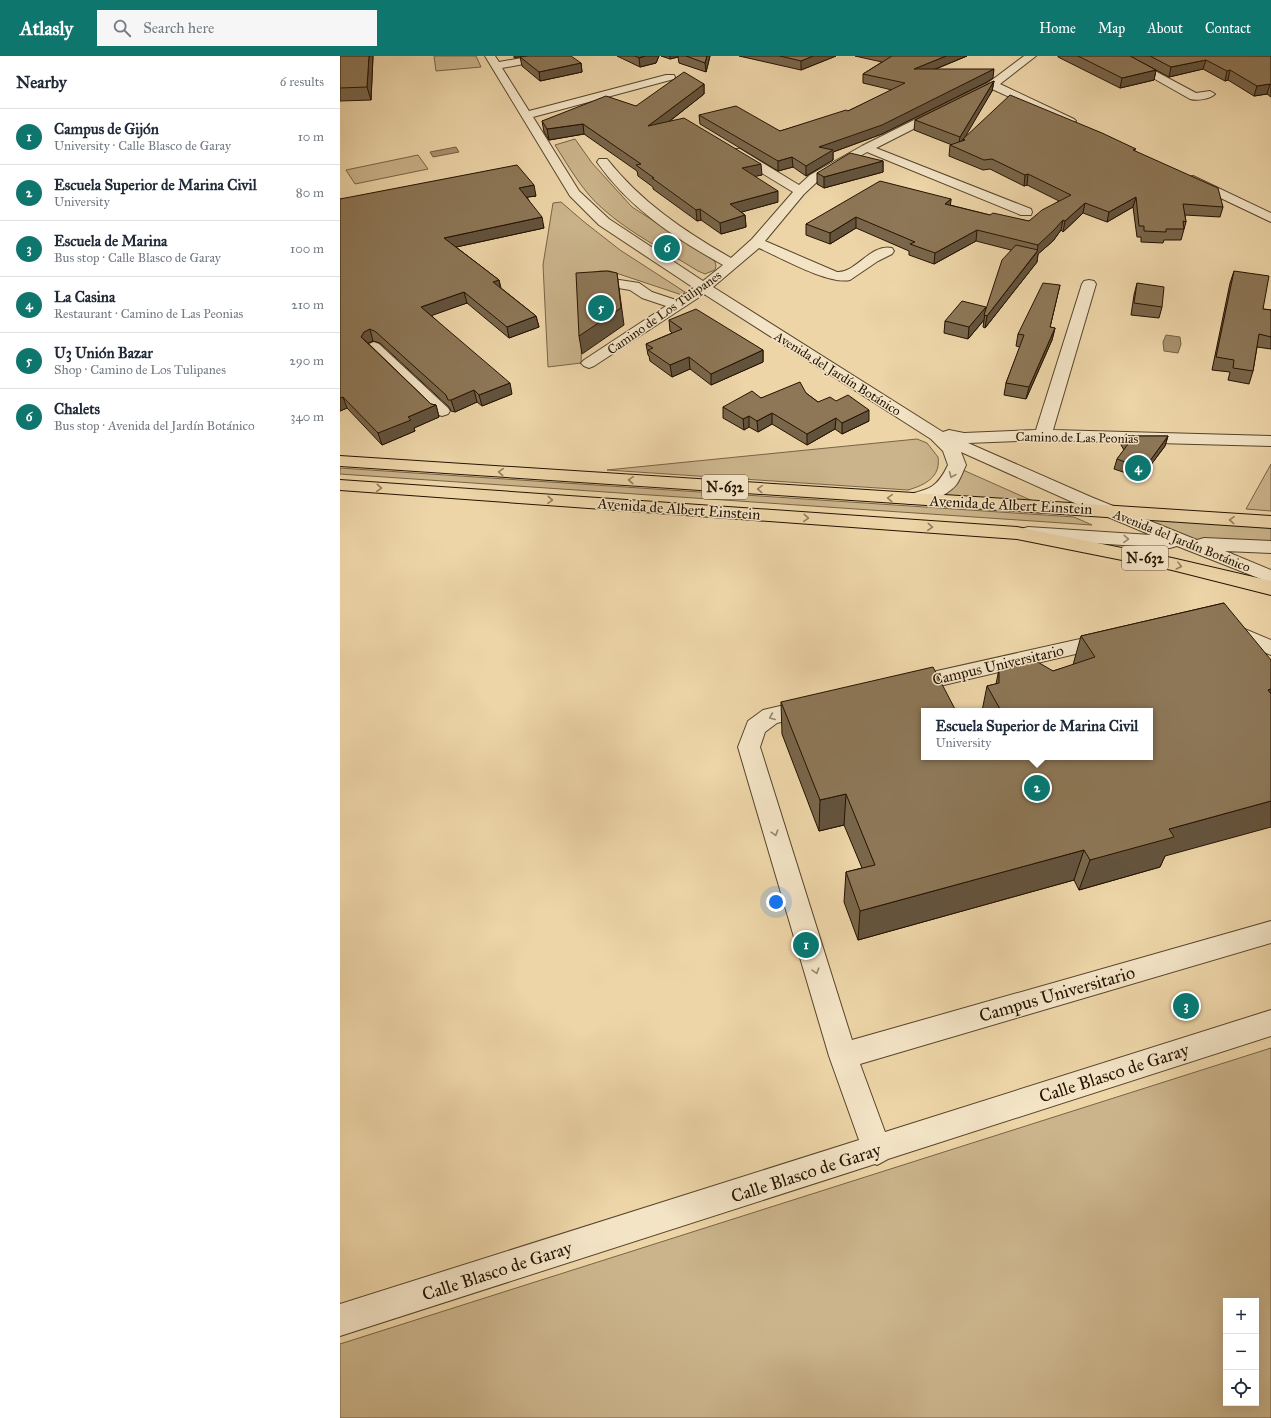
<!DOCTYPE html>
<html lang="en">
<head>
<meta charset="utf-8">
<style>
  :root { --surface:#fff; --page:#f6f6f7; --text:#1f2937; --muted:#747a83; --line:#e0e1e3; --accent:#0f766e }
  body { margin:0; font-family:"IM FELL Great Primer",serif; background:var(--page); color:var(--text) }
  .controls { position:absolute; right:12px; bottom:12px; display:grid; overflow:hidden; border-radius:0px; box-shadow:0 4px 16px #0002 }
  .controls button { width:36px; height:36px; display:grid; place-items:center; padding:0; border:0; border-bottom:1px solid var(--line); background:var(--surface); color:var(--text); font:20px sans-serif }
  .you { position:absolute; left:436px; top:846px; width:14px; height:14px; margin:-10px; border:3px solid #fff; border-radius:50%; background:#1a73e8; box-shadow:0 0 0 6px #1a73e833 }
  .badge { display:grid; place-items:center; width:26px; height:26px; border-radius:50%; background:var(--accent); color:#fff; font-size:13px; font-weight:700 }
  .pin { position:absolute; translate:-50% -50%; border:2px solid #fff; box-shadow:0 1px 4px #0006 }
  .popup { position:absolute; left:581px; top:652px; width:232px; height:52px; box-sizing:border-box; display:grid; place-content:center; border-radius:0px; background:var(--surface); filter:drop-shadow(0 1px 3px #0005); font-size:13px; white-space:nowrap; color:var(--muted) }
  .popup b { font-size:15px; color:var(--text) }
  .popup::after { content:''; position:absolute; left:50%; top:100%; margin-left:-8px; border:8px solid transparent; border-top-color:var(--surface) }
  .list { margin:0; padding:0; list-style:none }
  h2 { display:flex; justify-content:space-between; align-items:center; height:52px; margin:0; padding:0 16px; font-size:17px }
  h2 small { font-size:13px; font-weight:400; color:var(--muted) }
  .list li { display:grid; grid-template-columns:26px 1fr auto; gap:12px; align-items:center; box-sizing:border-box; height:56px; padding:0 16px; border-top:1px solid var(--line) }
  .list b { display:block; font-size:15px; white-space:nowrap }
  .list p { margin:0; font-size:13px; white-space:nowrap; color:var(--muted) }
  .list em { font-size:13px; font-style:normal; color:var(--muted) }
  .icon { flex:none; width:22px; height:22px; fill:none; stroke:currentColor; stroke-width:2; stroke-linecap:round; stroke-linejoin:round }
  .map { position:relative; flex:none; width:931px; height:1362px; overflow:hidden }
  header { display:flex; align-items:center; gap:24px; box-sizing:border-box; height:56px; padding:0 20px; background:var(--accent); color:#fff }
  header strong { font-size:19px }
  nav { display:flex; gap:22px; margin-inline-start:auto; font-size:14px }
  .search { width:280px; height:36px; background:var(--page); display:flex; align-items:center; gap:10px; box-sizing:border-box; padding:0 14px; border-radius:0px; color:var(--muted); font-size:15px }
  main { display:flex }
  aside { flex:1; background:var(--surface) }
  .map>svg:first-child { display:block }
  .green { fill:#cbb48b; stroke:#786346; fill-rule:evenodd }
  .water { fill:#a9936f; stroke:#745f43 }
  .lines { fill:none; stroke-linecap:round; stroke-linejoin:round }
  .minor-casing { stroke:#56432a; stroke-width:2 }
  .highway-casing { stroke:#241200; stroke-width:2 }
  .minor { fill:#f3e4c6; fill-rule:evenodd }
  .highway { fill:#edd5a8; fill-rule:evenodd }
  .wall { fill:#79664b; stroke:#241200 }
  .shaded-wall { fill:#63533d; stroke:#241200 }
  .building { fill:#8d7757; stroke:#241200 }
  .oneway { stroke:#937d5c }
  .oneway2 { stroke:#96866d }
  .labels { text-anchor:middle; stroke-width:3; stroke-linejoin:round; paint-order:stroke }
  .far-street-label { font-size:13px; fill:#241200; stroke:#f3e4c6 }
  .shield { fill:#f3e4c6; stroke:#62513b; stroke-width:1 }
  .shield-label { font-size:14px; font-weight:bold; fill:#241200 }
  .street-label { font-size:15px; fill:#241200; stroke:#f3e4c6 }
  .near-street-label { font-size:18px; fill:#241200; stroke:#f3e4c6 }
</style>
</head>
<body>
<header>
<strong>Atlasly</strong>
<div class="search"><svg class="icon" aria-label="search" viewBox="0 0 24 24"><circle cx="10" cy="10" r="6"/><path d="M15 15l6 6"/></svg>Search here</div>
<nav><a>Home</a><a>Map</a><a>About</a><a>Contact</a></nav>
</header>
<main>
<aside>
<h2>Nearby<small>6 results</small></h2>
<ul class="list">
<li><span class="badge">1</span><div><b>Campus de Gijón</b><p>University · Calle Blasco de Garay</p></div><em>10 m</em></li>
<li><span class="badge">2</span><div><b>Escuela Superior de Marina Civil</b><p>University</p></div><em>80 m</em></li>
<li><span class="badge">3</span><div><b>Escuela de Marina</b><p>Bus stop · Calle Blasco de Garay</p></div><em>100 m</em></li>
<li><span class="badge">4</span><div><b>La Casina</b><p>Restaurant · Camino de Las Peonias</p></div><em>210 m</em></li>
<li><span class="badge">5</span><div><b>U3 Unión Bazar</b><p>Shop · Camino de Los Tulipanes</p></div><em>290 m</em></li>
<li><span class="badge">6</span><div><b>Chalets</b><p>Bus stop · Avenida del Jardín Botánico</p></div><em>340 m</em></li>
</ul>
</aside>
<div class="map">
<svg width="931" height="1362" viewBox="0 0 931 1362">
  <rect width="100%" height="100%" fill="#edd5a8"/>
  <filter id="stains"><feTurbulence type="fractalNoise" baseFrequency=".005" numOctaves="4"/><feColorMatrix values="0 0 0 0 .2 0 0 0 0 .09 0 0 0 0 .02 0 0 0 .5 -.17"/></filter>
  <radialGradient id="worn" r=".72"><stop offset=".6" stop-color="#630" stop-opacity="0"/><stop offset="1" stop-color="#630" stop-opacity=".3"/></radialGradient>
  <!-- green -->
  <g class="green">
    <polygon points="94,0 136,0 141,11 96,15"/>
    <path d="M235 83 252 107 292 151 370 201 375 206 376 210 375 214 365 218 358 215C326 195 291 178 263 153 243 136 229 111 215 89Z"/>
    <polygon points="78,99 88,113 15,128 6,114"/>
    <polygon points="221,146 243,165 280,194 345,236 342,239 270,215 260,215 244,219 241,307 208,311 203,209 213,147"/>
    <path d="M577 383 587 387 598 401C601 421 585 429 568 434L267 414Z"/>
    <polygon points="931,408 931,455 906,453"/>
    <polygon points="0,412 734,461 752,469 0,418"/>
    <polygon points="623,414 695,446 604,439 603,438"/>
    <polygon points="771,455 931,466 931,491 847,487"/>
    <path d="M931 992V1362H0V1288ZM886 1245H916V1347H886Z"/>
  </g>
  <!-- water -->
  <g class="water">
    <polygon points="116,91 119,96 93,101 90,96"/>
    <polygon points="826,279 840,281 841,288 838,297 824,295 823,286"/>
  </g>
  <g class="lines">
    <!-- minor casing -->
    <g class="minor-casing">
      <g id="minor">
        <path d="M145 0H155L159 6 193 0H215L210 3 162 12 189 55 326 19H334L335 21 334 23 193 61 239 135 269 163 363 225 383 209C335 182 289 152 257 106L259 103H267C301 146 344 175 391 202L412 183 453 136 392 99 390 96 392 93H400L459 129 470 119 522 90 648 27 684 0H696L660 28 734 63 736 65 734 67H726L652 33 536 92 691 153 692 156 691 159H681L527 96 478 125 464 138 425 185 497 216C515 218 531 187 552 192L554 195 552 198 538 205 510 224C489 229 439 201 419 192L373 231 598 373 603 376 609 374 624 377 696 374 742 228 744 225 749 224 754 225 756 228 713 374 931 380V390L703 384 628 387 751 441 857 484 864 482 931 485V497L885 495 931 514V527L837 490 830 492 688 483 681 481 679 477 681 473 688 471 811 479 739 449 621 396 626 409C623 415 620 424 616 429 606 441 580 451 566 447L563 443 566 439C590 433 597 432 608 409L603 395 591 383 364 238 254 310 249 312 244 310 241 307 244 304 326 250 302 242 290 234 255 228 253 225 255 222 260 221 299 227 312 236 336 244 354 232 259 169 230 140Z"/>
        <path d="M774 0H787L856 37 870 35 875 38C870 43 857 45 850 43Z"/>
        <polygon points="853,120 931,157 931,166 849,127 847,124 849,121"/>
        <polygon points="34,286 39,288 108,352 110,355 108,358 102,360 96,358 29,294 26,291 29,288"/>
        <polygon points="888,566 931,584 931,599 881,578 878,573 881,568"/>
        <polygon points="767,577 774,579 777,584 774,589 570,637 563,634 559,629 563,624 570,621"/>
        <polygon points="470,643 478,645 481,651 478,657 437,667 425,676 420,691 512,984 931,865 931,887 520,1008 545,1076 931,954 931,980 548,1103 537,1109 535,1108 0,1280 0,1248 519,1084 489,1000 398,691 408,665 423,654"/>
      </g>
    </g>
    <!-- highway casing -->
    <g class="highway-casing">
      <g id="highway">
        <polygon points="0,400 931,460 931,472 0,410"/>
        <polygon points="0,424 677,471 832,502 931,525 931,539 832,514 677,483 0,434"/>
      </g>
    </g>
    <!-- minor -->
    <use href="#minor" class="minor"/>
    <!-- highway -->
    <use href="#highway" class="highway"/>
  </g>
  <!-- wall -->
  <g class="wall">
    <polygon points="0,0 33,0 31,44 0,45"/>
    <polygon points="277,0 319,0 316,7 300,11"/>
    <polygon points="321,0 370,0 366,16 339,7 338,1 330,3"/>
    <polygon points="399,0 496,0 461,14"/>
    <polygon points="515,0 627,0 596,13 653,22 647,26 542,78 493,96 493,104 466,120 453,111 438,115 360,68 359,59 440,75 508,55 552,34 523,27 523,18 542,6"/>
    <polygon points="718,0 790,0 816,14 814,24 780,32 718,1"/>
    <polygon points="790,0 931,0 931,41 927,38 914,40 888,24 885,25 863,13 829,21"/>
    <polygon points="180,1 241,7 242,16 200,25 182,10"/>
    <polygon points="654,25 652,35 624,81 795,95 883,151 880,161 845,159 846,166 841,184 824,184 823,187 801,186 801,181 797,181 793,151 767,166 743,157 723,176 721,174 713,185 698,198 697,206 645,272 643,271 644,264 628,283 604,277 605,265 646,256 671,194 636,185 594,208 569,199 569,195 516,172 490,188 466,179 466,168 611,143 610,149 650,159 689,165 719,145 687,129 684,130 650,113 643,114 609,100 610,89 612,89 574,74 575,64"/>
    <polygon points="364,28 364,38 330,65 422,119 415,120 438,146 401,156 405,159 406,171 381,178 361,164 357,165 353,162 313,133 313,131 298,120 297,115 244,78 209,84 204,76 202,65 296,50"/>
    <polygon points="543,105 543,116 484,132 477,128 477,117"/>
    <polygon points="196,140 187,141 204,172 116,191 159,224 161,232 196,260 199,271 169,282 127,247 91,259 172,338 142,350 137,346 115,356 111,355 109,351 40,287 33,285 28,287 91,348 96,349 99,361 74,372 75,375 42,389 7,352 0,355 0,143"/>
    <polygon points="894,215 923,253 931,254 931,293 917,291 913,315 909,328 888,324 890,316 872,314 890,227"/>
    <polygon points="797,227 822,251 819,262 791,259 794,239"/>
    <polygon points="717,240 710,271 715,272 712,284 686,343 664,339 666,327 680,291 676,290 678,278"/>
    <polygon points="329,264 423,294 423,306 371,329 350,313 332,321 310,305 309,300 308,299 306,288 332,277 330,275"/>
    <polygon points="466,337 478,346 529,365 502,378 495,373 467,389 432,368 418,376 409,371 404,374 383,362 383,351 421,342"/>
    <polygon points="784,380 828,380 825,390 801,422 774,413 777,403 784,394 781,389"/>
    <polygon points="884,547 825,800 820,811 739,834 734,824 518,884 504,846 506,816 522,812 504,769 479,775 442,678 441,646 584,701 810,655 642,655 647,630 656,628 659,613 713,615 733,609 741,580"/>
  </g>
  <!-- shaded-wall -->
  <g class="shaded-wall">
    <polygon points="29,0 33,0 31,44 27,31"/>
    <polygon points="174,0 184,0 174,2"/>
    <polygon points="305,0 319,0 316,7 300,11 299,2"/>
    <polygon points="330,0 338,0 338,1 330,3"/>
    <polygon points="367,0 370,0 366,16 365,7"/>
    <polygon points="473,0 496,0 461,14 461,5"/>
    <polygon points="606,0 627,0 573,22 574,13"/>
    <polygon points="866,4 863,13 829,21 831,11"/>
    <polygon points="241,7 242,16 200,25 199,16"/>
    <polygon points="654,13 653,22 647,26 542,78 493,96 493,104 466,120 466,110 479,91"/>
    <polygon points="816,14 814,24 780,32 782,22"/>
    <polygon points="890,14 888,24 885,25 887,15"/>
    <polygon points="654,25 652,35 624,83 623,83 618,92 620,81"/>
    <polygon points="364,28 364,38 309,81 308,70"/>
    <polygon points="930,28 927,38 914,40 917,30"/>
    <polygon points="243,68 244,78 209,84 207,73"/>
    <polygon points="452,101 453,111 438,115 438,105"/>
    <polygon points="543,105 543,116 484,132 484,121"/>
    <polygon points="421,108 422,119 403,123 402,112"/>
    <polygon points="688,118 687,129 684,130 685,119"/>
    <polygon points="194,129 196,140 181,142 179,132"/>
    <polygon points="438,135 438,146 391,159 390,148"/>
    <polygon points="796,141 793,151 767,166 769,156"/>
    <polygon points="611,143 610,154 605,148"/>
    <polygon points="745,147 743,157 723,176 725,165"/>
    <polygon points="360,153 361,164 357,165 356,154"/>
    <polygon points="405,159 406,171 381,178 380,167"/>
    <polygon points="202,161 204,172 107,193 104,182"/>
    <polygon points="516,161 516,172 490,188 490,177"/>
    <polygon points="723,164 721,174 713,185 698,198 697,206 645,272 647,260 697,196 698,189"/>
    <polygon points="637,174 636,185 594,208 595,197"/>
    <polygon points="277,217 284,269 242,298 239,280"/>
    <polygon points="159,224 161,235 153,226"/>
    <polygon points="720,229 717,240 707,283 710,271"/>
    <polygon points="124,236 127,247 85,262 81,251"/>
    <polygon points="646,251 644,264 628,283 629,271"/>
    <polygon points="196,260 199,271 169,282 167,271"/>
    <polygon points="715,272 712,284 686,343 689,331"/>
    <polygon points="30,273 33,285 28,287 21,281 24,276"/>
    <polygon points="423,294 423,306 371,329 371,318"/>
    <polygon points="349,301 350,313 332,321 330,309"/>
    <polygon points="170,327 172,338 142,350 139,339"/>
    <polygon points="134,334 137,346 115,356 111,344"/>
    <polygon points="3,341 7,352 0,355 0,342"/>
    <polygon points="96,349 99,361 74,372 75,375 42,389 38,377 68,361"/>
    <polygon points="529,354 529,365 502,378 502,367"/>
    <polygon points="432,357 432,368 418,376 417,365"/>
    <polygon points="409,360 409,371 404,374 403,363"/>
    <polygon points="496,362 495,373 467,389 467,378"/>
    <polygon points="828,380 825,390 801,422 804,413"/>
    <polygon points="931,633 931,661 928,634"/>
    <polygon points="506,738 504,769 479,775 480,744"/>
    <polygon points="931,745 931,771 825,800 820,811 739,834 750,804 829,773"/>
    <polygon points="744,794 734,824 518,884 520,855"/>
  </g>
  <!-- building -->
  <g class="building">
    <polygon points="0,0 29,0 27,31 0,32"/>
    <polygon points="188,0 231,0 241,7 199,16 180,1"/>
    <polygon points="295,0 305,0 299,2"/>
    <polygon points="346,0 367,0 365,7"/>
    <polygon points="440,0 473,0 461,5"/>
    <polygon points="552,0 606,0 574,13 654,13 542,69 479,91 493,94 466,110 452,101 438,105 359,59 396,50 440,75 506,54 508,55 565,27 523,18"/>
    <polygon points="738,0 790,0 816,14 782,22"/>
    <polygon points="810,0 931,0 931,29 930,28 917,30 890,14 887,15 866,4 831,11"/>
    <polygon points="344,16 364,28 308,70 344,62 421,108 402,112 438,135 390,148 405,159 380,167 360,153 356,154 352,151 312,122 314,122 296,109 301,108 243,68 207,73 202,65 266,40 296,50"/>
    <polygon points="654,25 620,81 575,64"/>
    <polygon points="670,39 762,77 796,93 793,94 878,132 883,151 843,148 846,166 843,165 844,173 826,173 826,176 804,175 804,170 799,170 796,141 769,156 745,147 725,165 723,164 714,174 698,189 637,174 595,197 570,188 575,186 516,161 490,177 466,168 540,125 611,143 605,148 650,159 653,157 689,165 702,154 731,139 688,118 685,119 652,103 644,104 610,89 625,84 623,83"/>
    <polygon points="510,97 543,105 484,121 477,117"/>
    <polygon points="177,109 194,129 179,132 202,161 104,182 159,224 153,226 196,260 167,271 124,236 81,251 170,327 139,339 134,334 111,344 108,344 106,339 36,276 30,273 24,276 21,281 91,348 96,349 68,361 71,364 38,377 3,341 0,342 0,143"/>
    <polygon points="676,189 698,194 647,260 644,259 662,204"/>
    <polygon points="267,215 277,217 281,252 239,280 236,217"/>
    <polygon points="894,215 929,220 923,253 931,254 931,281 919,278 913,315 893,312 894,304 876,301"/>
    <polygon points="703,227 720,229 710,271 715,272 689,331 666,327 684,279 678,278"/>
    <polygon points="797,227 824,231 822,251 794,247"/>
    <polygon points="622,245 646,251 629,271 605,265"/>
    <polygon points="356,253 423,294 371,318 349,301 330,309 308,294 313,292 306,288 342,273 329,264"/>
    <polygon points="460,326 466,337 478,346 490,341 496,345 508,339 529,354 502,367 496,362 467,378 432,357 417,365 409,360 403,363 383,351 412,335 421,342"/>
    <polygon points="784,380 828,380 804,413 777,403 788,388"/>
    <polygon points="884,547 931,604 931,633 928,634 931,638 931,745 829,773 834,781 750,804 744,794 520,855 506,816 535,809 506,738 480,744 441,646 593,611 616,655 584,655 584,701 810,701 810,655 653,655 660,653 647,630 659,627 659,613 676,603 696,605 713,615 755,601 741,580"/>
  </g>
  <!-- one-way arrows -->
  <defs><path id="oneway-chevron" d="M-2-3.5L2.5 0L-2 3.5" fill="none" stroke-width="1.6" stroke-linecap="round" stroke-linejoin="round"/></defs>
  <g class="oneway">
    <use href="#oneway-chevron" transform="translate(161 416) rotate(-176)"/>
    <use href="#oneway-chevron" transform="translate(291 424) rotate(-176)"/>
    <use href="#oneway-chevron" transform="translate(39 432) rotate(4)"/>
    <use href="#oneway-chevron" transform="translate(420 433) rotate(-176)"/>
    <use href="#oneway-chevron" transform="translate(550 442) rotate(-176)"/>
    <use href="#oneway-chevron" transform="translate(210 444) rotate(4)"/>
    <use href="#oneway-chevron" transform="translate(466 462) rotate(4)"/>
    <use href="#oneway-chevron" transform="translate(892 464) rotate(-177)"/>
    <use href="#oneway-chevron" transform="translate(590 471) rotate(4)"/>
    <use href="#oneway-chevron" transform="translate(839 510) rotate(14)"/>
  </g>
  <g class="oneway2">
    <use href="#oneway-chevron" transform="translate(612 419) rotate(113)"/>
    <use href="#oneway-chevron" transform="translate(786 483) rotate(3)"/>
    <use href="#oneway-chevron" transform="translate(432 661) rotate(157)"/>
    <use href="#oneway-chevron" transform="translate(435 777) rotate(73)"/>
    <use href="#oneway-chevron" transform="translate(476 915) rotate(73)"/>
  </g>
  <g class="labels">
    <!-- far-street labels -->
    <g class="far-street-label">
      <text transform="translate(324 256) rotate(-35)" y="5">Camino de Los Tulipanes</text>
      <text transform="translate(498 317) rotate(32)" y="5">Avenida del Jardín Botánico</text>
      <text transform="translate(737 381) rotate(1)" y="5">Camino de Las Peonias</text>
      <text transform="translate(842 484) rotate(22)" y="5">Avenida del Jardín Botánico</text>
    </g>
    <!-- shield labels -->
    <g class="shield">
      <rect x="362" y="419" width="46" height="24" rx="3"/>
      <rect x="782" y="490" width="46" height="24" rx="3"/>
    </g>
    <g class="shield-label">
      <text x="385" y="436">N-632</text>
      <text x="805" y="507">N-632</text>
    </g>
    <!-- street labels -->
    <g class="street-label">
      <text transform="translate(671 449) rotate(3)" y="5">Avenida de Albert Einstein</text>
      <text transform="translate(339 453) rotate(4)" y="5">Avenida de Albert Einstein</text>
      <text transform="translate(658 609) rotate(-13)" y="5">Campus Universitario</text>
    </g>
    <!-- near-street labels -->
    <g class="near-street-label">
      <text transform="translate(717 938) rotate(-16)" y="6">Campus Universitario</text>
      <text transform="translate(774 1017) rotate(-18)" y="6">Calle Blasco de Garay</text>
      <text transform="translate(466 1117) rotate(-18)" y="6">Calle Blasco de Garay</text>
      <text transform="translate(157 1215) rotate(-18)" y="6">Calle Blasco de Garay</text>
    </g>
  </g>
  <rect width="100%" height="100%" filter="url(#stains)"/>
  <rect width="100%" height="100%" fill="url(#worn)"/>
</svg>
<div class="controls">
<button>+</button>
<button>−</button>
<button><svg class="icon" aria-label="locate" viewBox="0 0 24 24"><circle cx="12" cy="12" r="6"/><path d="M12 2v4M12 18v4M2 12h4M18 12h4"/></svg></button>
</div>
<div class="you"></div>
<div class="pin badge" style="left:466px;top:889px">1</div>
<div class="pin badge" style="left:697px;top:732px">2</div>
<div class="popup"><b>Escuela Superior de Marina Civil</b>University</div>
<div class="pin badge" style="left:846px;top:950px">3</div>
<div class="pin badge" style="left:798px;top:412px">4</div>
<div class="pin badge" style="left:261px;top:252px">5</div>
<div class="pin badge" style="left:327px;top:192px">6</div>
</div>
</main>
</body>
</html>
